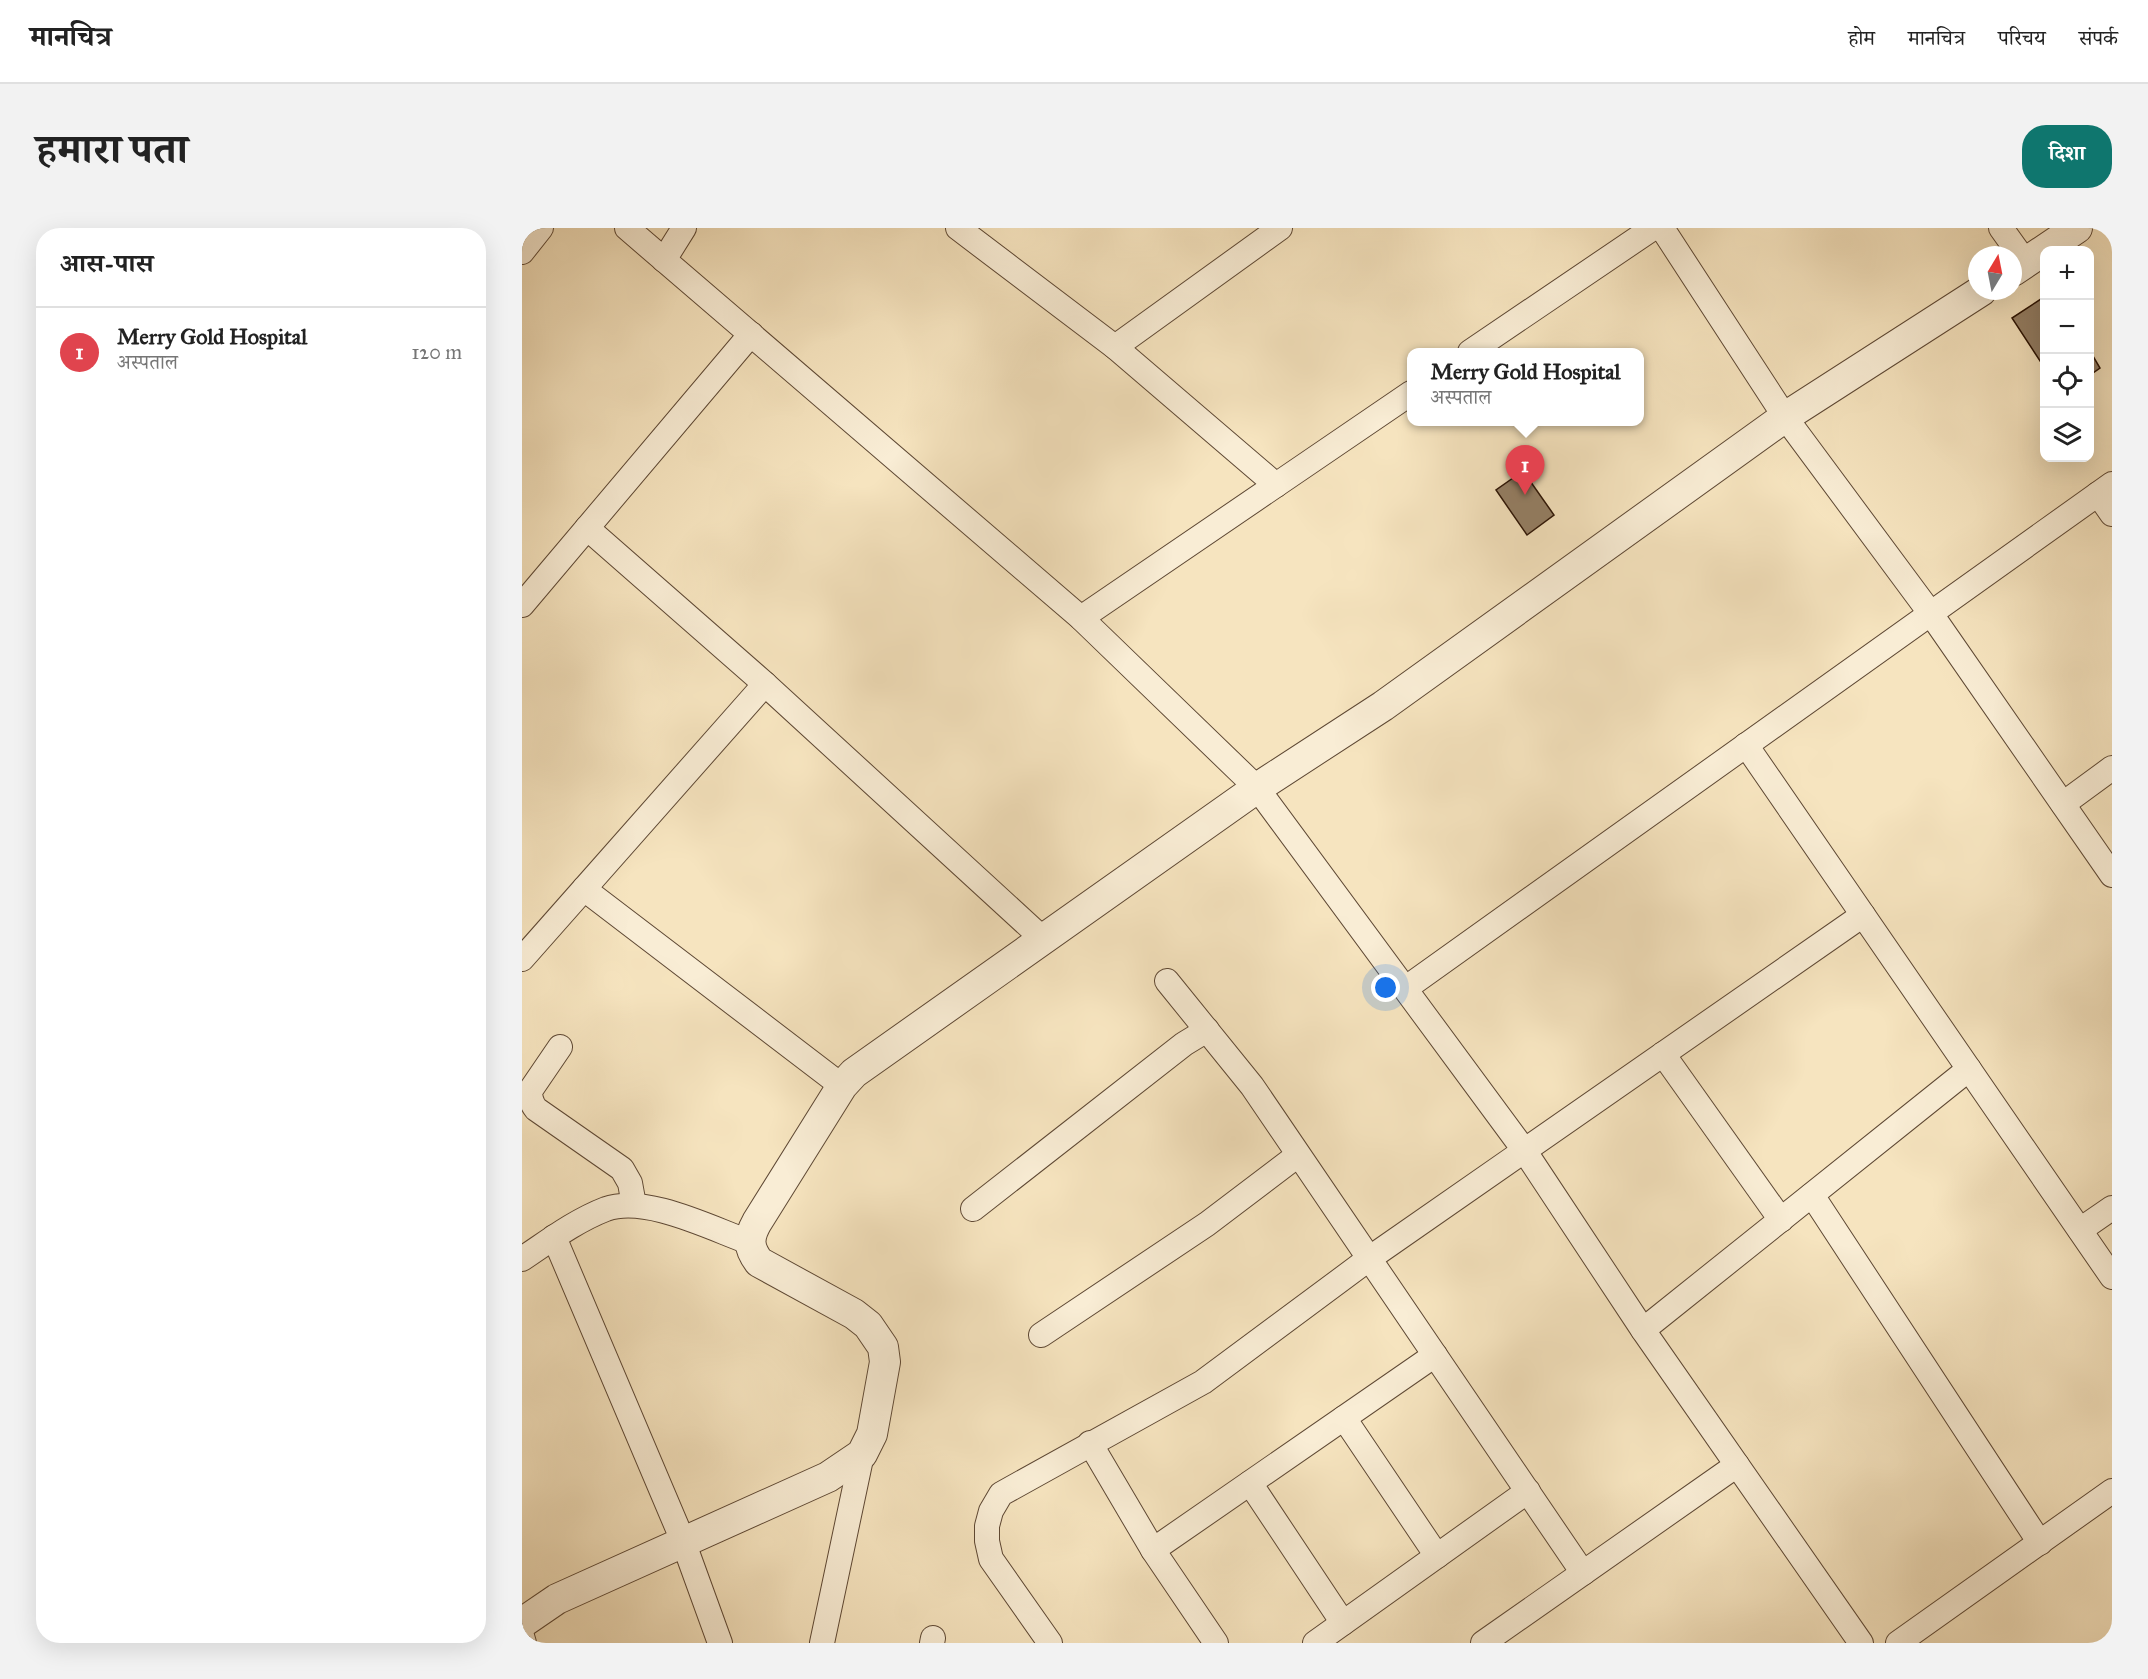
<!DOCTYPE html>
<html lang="hi">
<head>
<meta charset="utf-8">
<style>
  :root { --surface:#fff; --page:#f2f2f2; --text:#222; --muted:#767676; --line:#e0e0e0; --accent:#0f766e }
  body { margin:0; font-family:"IM FELL Great Primer","Noto Serif Devanagari",serif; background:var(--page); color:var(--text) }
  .controls { position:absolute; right:18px; top:18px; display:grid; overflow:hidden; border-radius:12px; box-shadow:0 6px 24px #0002 }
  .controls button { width:54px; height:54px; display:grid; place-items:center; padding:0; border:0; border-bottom:2px solid var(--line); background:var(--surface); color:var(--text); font:30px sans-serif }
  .compass { position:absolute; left:1446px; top:18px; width:54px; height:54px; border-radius:50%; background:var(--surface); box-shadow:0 6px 24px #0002; rotate:10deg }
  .you { position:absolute; left:864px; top:760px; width:21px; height:21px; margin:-15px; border:4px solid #fff; border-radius:50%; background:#1a73e8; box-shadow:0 0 0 9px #1a73e833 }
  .badge { display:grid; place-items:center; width:39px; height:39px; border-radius:50%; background:var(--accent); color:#fff; font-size:20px; font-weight:700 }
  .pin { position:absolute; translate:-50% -50px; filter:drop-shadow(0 2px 3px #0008) }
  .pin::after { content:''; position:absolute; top:32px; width:21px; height:18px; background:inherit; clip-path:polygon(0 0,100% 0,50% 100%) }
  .popup { position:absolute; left:885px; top:120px; width:237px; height:78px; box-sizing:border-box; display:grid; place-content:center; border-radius:12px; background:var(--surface); filter:drop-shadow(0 2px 4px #0005); font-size:20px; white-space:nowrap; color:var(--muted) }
  .popup b { font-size:22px; color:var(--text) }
  .popup::after { content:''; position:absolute; left:50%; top:100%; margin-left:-12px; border:12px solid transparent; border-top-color:var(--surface) }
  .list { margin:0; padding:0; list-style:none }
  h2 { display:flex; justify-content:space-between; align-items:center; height:78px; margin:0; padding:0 24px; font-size:26px }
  h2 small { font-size:20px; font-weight:400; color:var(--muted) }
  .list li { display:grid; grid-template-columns:39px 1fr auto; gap:18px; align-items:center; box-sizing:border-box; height:90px; padding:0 24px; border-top:2px solid var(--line) }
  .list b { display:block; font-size:22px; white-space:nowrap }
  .list p { margin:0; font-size:20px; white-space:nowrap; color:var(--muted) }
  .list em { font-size:20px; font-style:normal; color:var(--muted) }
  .icon { flex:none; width:33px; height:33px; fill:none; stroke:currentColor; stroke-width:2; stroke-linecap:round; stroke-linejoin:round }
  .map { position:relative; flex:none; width:1590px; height:1415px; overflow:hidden; border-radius:24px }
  header { display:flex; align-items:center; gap:36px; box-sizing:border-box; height:84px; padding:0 30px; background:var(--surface); border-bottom:2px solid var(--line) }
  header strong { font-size:28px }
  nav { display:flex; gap:33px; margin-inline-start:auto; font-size:21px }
  .intro { display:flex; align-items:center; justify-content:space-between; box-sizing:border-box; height:144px; padding:0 36px }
  h1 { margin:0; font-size:42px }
  .button { padding:15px 27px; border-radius:24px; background:var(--accent); color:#fff; font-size:21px; font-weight:700 }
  main { display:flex; gap:36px; padding:0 36px }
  aside { flex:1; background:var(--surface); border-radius:24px; box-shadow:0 6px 24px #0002 }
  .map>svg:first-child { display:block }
  .building { fill:#958066; stroke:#2c1405; stroke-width:1.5 }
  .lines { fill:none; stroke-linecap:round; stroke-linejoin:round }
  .minor-casing { stroke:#5e4834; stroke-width:26 }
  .tertiary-casing { stroke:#5e4834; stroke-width:32 }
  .minor { stroke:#f9edd5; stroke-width:24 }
  .tertiary { stroke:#f9edd5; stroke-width:30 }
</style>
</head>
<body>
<header>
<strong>मानचित्र</strong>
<nav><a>होम</a><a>मानचित्र</a><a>परिचय</a><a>संपर्क</a></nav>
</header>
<div class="intro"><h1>हमारा पता</h1><a class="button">दिशा</a></div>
<main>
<aside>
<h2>आस-पास<small></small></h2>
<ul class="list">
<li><span class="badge" style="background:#e0444e">1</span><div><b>Merry Gold Hospital</b><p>अस्पताल</p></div><em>120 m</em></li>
</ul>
</aside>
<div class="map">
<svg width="1590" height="1415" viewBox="0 0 1590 1415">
  <rect width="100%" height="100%" fill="#f6e4bf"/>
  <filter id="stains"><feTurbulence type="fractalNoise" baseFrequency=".00333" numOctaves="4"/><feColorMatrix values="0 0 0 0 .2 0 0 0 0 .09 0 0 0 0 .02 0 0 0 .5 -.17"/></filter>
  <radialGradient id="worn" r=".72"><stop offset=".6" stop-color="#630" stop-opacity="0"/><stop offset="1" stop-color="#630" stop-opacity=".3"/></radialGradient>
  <!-- building -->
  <g class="building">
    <polygon points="1522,69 1522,139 1490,90"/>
    <polygon points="1568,123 1578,140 1568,147"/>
    <polygon points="1001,243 1032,287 1005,307 974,262"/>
  </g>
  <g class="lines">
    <!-- minor casing -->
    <g class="minor-casing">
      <g id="minor">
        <polyline points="105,0 559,390 735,560 1002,922 1121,1102 1339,1415"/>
        <polyline points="436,0 593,119 754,257"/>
        <polyline points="1140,0 1263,189 1409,386 1590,647"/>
        <polyline points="1479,0 1504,35"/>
        <polyline points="0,24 19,0"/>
        <polyline points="142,32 162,0"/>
        <polyline points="593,119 758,0"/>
        <polyline points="948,124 1131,0"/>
        <polyline points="1576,266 1590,286"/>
        <polyline points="65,300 243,456 521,711"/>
        <polyline points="0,377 229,106"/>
        <polyline points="559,390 889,165"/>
        <polyline points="1224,517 1590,1049"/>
        <polyline points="1541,576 1590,540"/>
        <polyline points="62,661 320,858"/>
        <polyline points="0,731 243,456"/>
        <polyline points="645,753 730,858 1061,1345"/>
        <polyline points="884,760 1590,256"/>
        <path d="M38 819 8 863C8 870 9 875 14 881L100 941 108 955 112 977"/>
        <polyline points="1141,826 1259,992"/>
        <polyline points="1290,967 1518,1315"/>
        <polyline points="451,981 662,816 685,802"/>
        <polyline points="1558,1002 1590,980"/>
        <polyline points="32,1009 161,1313 198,1415"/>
        <path d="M0 1031C27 1013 53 993 84 981 124 967 188 1000 227 1014"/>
        <polyline points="1121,1102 1447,841"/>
        <polyline points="519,1107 685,996 776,927"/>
        <polyline points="822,1190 915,1328"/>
        <polyline points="568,1215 631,1322 694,1415"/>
        <polyline points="728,1255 821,1395"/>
        <polyline points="631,1322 913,1127"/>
        <polyline points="0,1408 2,1415"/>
        <polyline points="300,1415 340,1226"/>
        <polyline points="410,1415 411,1410"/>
        <polyline points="528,1415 469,1331 465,1313 465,1298 469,1283 479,1266 681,1154 848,1030 1341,687"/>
        <polyline points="793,1415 1006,1263"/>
        <polyline points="961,1415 1215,1237"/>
        <polyline points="1376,1415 1590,1263"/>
      </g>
    </g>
    <!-- tertiary casing -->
    <g class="tertiary-casing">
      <g id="tertiary">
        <polyline points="1491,43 1555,0"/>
        <path d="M0 1395 35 1371 306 1249 340 1226 350 1206 363 1134 361 1119 346 1097 332 1086 237 1034C226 1019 226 1010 235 994L320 858 332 845 735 560 861 478 1263 189 1459 63"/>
      </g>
    </g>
    <!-- minor -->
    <use href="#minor" class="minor"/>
    <!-- tertiary -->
    <use href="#tertiary" class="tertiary"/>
  </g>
  <rect width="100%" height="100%" filter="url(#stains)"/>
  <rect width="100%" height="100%" fill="url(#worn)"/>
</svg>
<div class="controls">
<button>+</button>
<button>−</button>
<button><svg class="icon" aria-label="locate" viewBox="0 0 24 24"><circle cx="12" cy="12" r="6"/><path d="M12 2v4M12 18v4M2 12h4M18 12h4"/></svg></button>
<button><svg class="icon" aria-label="layers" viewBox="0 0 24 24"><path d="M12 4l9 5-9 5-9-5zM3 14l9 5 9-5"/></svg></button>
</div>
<svg class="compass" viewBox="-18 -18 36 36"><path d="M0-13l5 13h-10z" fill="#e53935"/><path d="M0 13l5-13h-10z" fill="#767676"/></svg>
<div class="you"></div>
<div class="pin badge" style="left:1003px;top:267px;background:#e0444e">1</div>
<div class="popup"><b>Merry Gold Hospital</b>अस्पताल</div>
</div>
</main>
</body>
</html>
